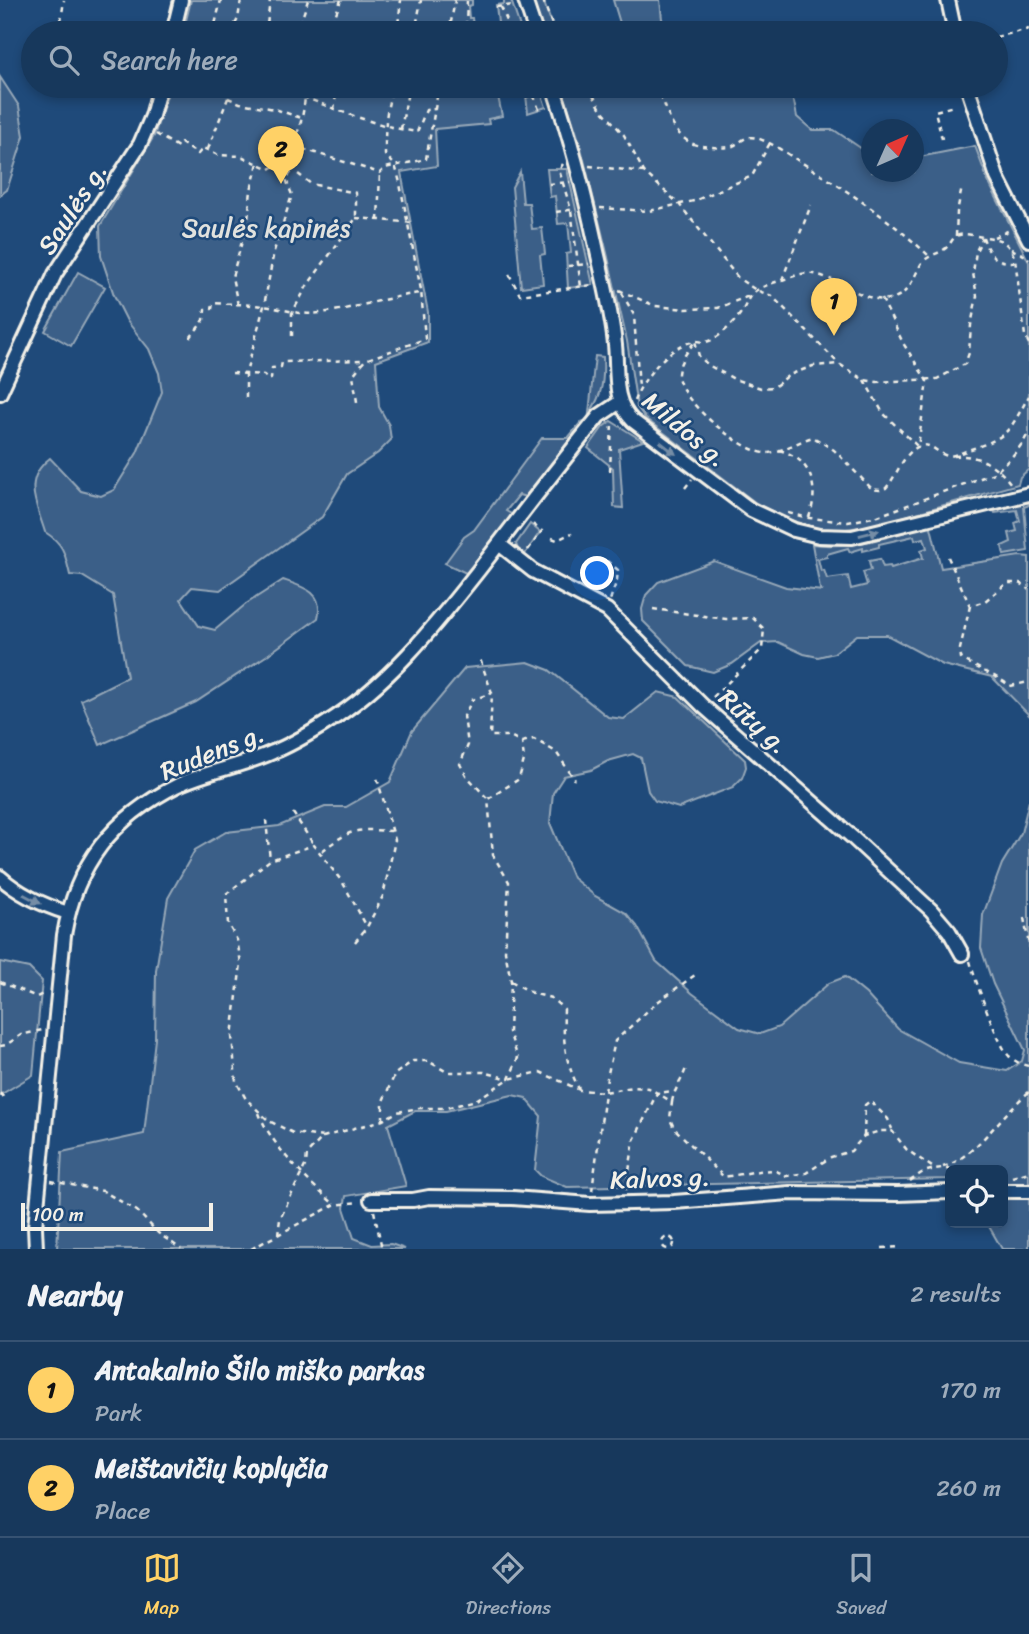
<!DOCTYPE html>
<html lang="en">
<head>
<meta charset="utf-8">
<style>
  :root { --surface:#17385c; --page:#244365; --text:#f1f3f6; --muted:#9eacbb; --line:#365272; --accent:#ffd166 }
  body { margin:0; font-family:Sriracha,sans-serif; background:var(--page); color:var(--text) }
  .controls { position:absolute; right:21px; bottom:21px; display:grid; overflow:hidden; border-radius:10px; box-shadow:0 4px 10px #0003 }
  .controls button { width:63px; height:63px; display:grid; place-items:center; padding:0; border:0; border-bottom:2px solid var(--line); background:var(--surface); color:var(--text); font:35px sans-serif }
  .compass { position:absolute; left:861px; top:119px; width:63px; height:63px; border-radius:50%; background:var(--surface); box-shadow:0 4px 10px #0003; rotate:45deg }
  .scale { position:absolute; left:21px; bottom:18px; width:192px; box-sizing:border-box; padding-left:7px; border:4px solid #f4f1e8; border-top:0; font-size:19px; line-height:24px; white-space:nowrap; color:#f4f1e8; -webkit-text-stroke:5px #1f4a7a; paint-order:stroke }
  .you { position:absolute; left:598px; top:574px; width:24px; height:24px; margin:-18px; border:5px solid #fff; border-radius:50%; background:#1a73e8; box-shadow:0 0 0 10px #1a73e833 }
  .badge { display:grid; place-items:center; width:46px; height:46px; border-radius:50%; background:var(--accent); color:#111; font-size:23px; font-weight:700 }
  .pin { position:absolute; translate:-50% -58px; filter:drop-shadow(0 2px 4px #0008) }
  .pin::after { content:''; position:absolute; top:37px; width:24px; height:21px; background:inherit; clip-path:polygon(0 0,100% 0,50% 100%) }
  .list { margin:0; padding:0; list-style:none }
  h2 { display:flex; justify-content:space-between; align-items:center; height:91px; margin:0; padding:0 28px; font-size:30px }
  h2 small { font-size:23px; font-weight:400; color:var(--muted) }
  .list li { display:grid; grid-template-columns:46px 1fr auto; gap:21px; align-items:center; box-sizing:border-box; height:98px; padding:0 28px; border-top:2px solid var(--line) }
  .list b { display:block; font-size:26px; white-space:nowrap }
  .list p { margin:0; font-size:23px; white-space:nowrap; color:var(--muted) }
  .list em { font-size:23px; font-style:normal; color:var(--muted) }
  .icon { flex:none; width:38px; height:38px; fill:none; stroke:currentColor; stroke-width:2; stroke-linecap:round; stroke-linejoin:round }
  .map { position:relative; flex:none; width:1029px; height:1249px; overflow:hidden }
  .search { position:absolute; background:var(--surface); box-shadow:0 4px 10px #0003; left:21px; right:21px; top:21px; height:77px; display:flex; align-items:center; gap:18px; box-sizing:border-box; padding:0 24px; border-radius:38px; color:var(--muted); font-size:26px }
  .sheet { height:287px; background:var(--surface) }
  nav { display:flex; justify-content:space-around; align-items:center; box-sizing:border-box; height:98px; border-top:2px solid var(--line); background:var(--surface); font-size:19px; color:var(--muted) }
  nav a { display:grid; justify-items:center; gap:4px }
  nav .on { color:var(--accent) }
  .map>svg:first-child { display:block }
  .green { fill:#3a5f88; stroke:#97a8b8; stroke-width:2; fill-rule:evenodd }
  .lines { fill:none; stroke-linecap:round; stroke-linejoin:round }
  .minor-casing { stroke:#f4f1e8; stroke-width:18 }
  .path { stroke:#f4f1e8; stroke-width:2.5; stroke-dasharray:5 5; stroke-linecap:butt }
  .minor { stroke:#1f4a7a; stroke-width:12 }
  .oneway { fill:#748da6 }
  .labels { text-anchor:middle; stroke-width:5; stroke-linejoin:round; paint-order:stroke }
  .street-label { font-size:26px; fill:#f4f1e8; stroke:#1f4a7a }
  .park-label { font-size:26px; fill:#e1e2de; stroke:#1f4a7a }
</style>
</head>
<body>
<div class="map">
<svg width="1029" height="1249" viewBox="0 0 1029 1249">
  <rect width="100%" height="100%" fill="#1f4a7a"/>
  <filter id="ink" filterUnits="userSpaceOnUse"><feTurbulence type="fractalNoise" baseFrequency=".0143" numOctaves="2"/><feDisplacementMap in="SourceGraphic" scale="14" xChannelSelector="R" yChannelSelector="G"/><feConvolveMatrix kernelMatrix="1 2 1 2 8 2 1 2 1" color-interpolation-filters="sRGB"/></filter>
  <g filter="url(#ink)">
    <!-- green -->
    <g class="green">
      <polygon points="191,0 472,0 472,5 468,6 469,18 472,18 473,26 468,26 469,33 183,33"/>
      <polygon points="504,0 511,0 522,33 495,33 494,24 498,23 496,5 504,4"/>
      <polygon points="532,0 543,0 555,33 543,33"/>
      <polygon points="613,0 660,0 662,19 673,33 623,33"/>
      <polygon points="0,77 19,106 24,136 7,190 0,195"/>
      <path d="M170 86H496L502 116 488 119 489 124 435 129 437 166 401 172 428 312V342L376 361 379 407 389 425 391 440 378 453 347 474 322 517 220 590 192 587 181 599 199 626 215 630 246 604 283 580C304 587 324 592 318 618L266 656 196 702 100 745 81 700 127 677 113 595 82 576 70 575C65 554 64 544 45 532 36 503 22 480 50 458L81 491 101 496 114 490 137 453 162 392 159 373 149 349 127 321 114 295 101 256 100 226 154 136Z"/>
      <polygon points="525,86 539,86 546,107 528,113"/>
      <polygon points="561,86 784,86 794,102 797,117 812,130 834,130 871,155 872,172 914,172 914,158 975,146 988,181 1029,262 1029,469 1020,477 1018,484 874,525 839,530 815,528 784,518 756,503 646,419 637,407 627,341 607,253 579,140"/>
      <polygon points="547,169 567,169 593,285 568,288 566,254 571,253 568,223 558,224 555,196 550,197"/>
      <polygon points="520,172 523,203 529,203 532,229 542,228 545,254 540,255 543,284 521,287 512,187"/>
      <polygon points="78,272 105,287 71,346 45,331"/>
      <path d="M595 356 603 357C604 378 603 396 589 413Z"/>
      <polygon points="584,421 529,498 519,495 506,511 513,515 466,573 445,563 464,537 474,530 542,438 568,438 581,422"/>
      <polygon points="611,421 643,441 619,449 623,508 614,507 613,468 588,448 603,427"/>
      <polygon points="1029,502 1029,505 1024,507 1028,551 1004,555 1002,546 1011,542 1009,533 1017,531 1015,523 1020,521 1017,510 995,513 994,511"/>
      <polygon points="530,524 540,532 525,554 518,549 516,544"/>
      <path d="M928 525 931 527 941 568 1020 556 1029 557V715L992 677 943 665 887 635H857L834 653 818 657 804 654 778 642 761 643 732 664 713 672 688 666 643 621 642 609 646 595 658 582 714 561 786 587 823 591 820 589 812 544C853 549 889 537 928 525ZM914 536 915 540 924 538 927 548 921 550 923 558 891 568 890 566 883 567 880 559 869 561 871 570 863 572 867 585 851 589 848 576 827 579 824 570 821 571 818 559 827 557V554L848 548 850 552 863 548V551L879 547V544Z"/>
      <polygon points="528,662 549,670 608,717 624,719 658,692 678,697 745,760 746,767 742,778 733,787 679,808 655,801 648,791 641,758 633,754 608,761 591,770 564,776 553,793 550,823 573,878 595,896 626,913 637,926 656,961 692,993 739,1028 760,1034 779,1027 829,983 845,977 866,994 898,1029 959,1063 1007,1071 1022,1061 1025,1050 993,984 981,948 983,915 1002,864 1021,833 1029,801 1029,1249 1002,1249 987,1223 1003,1223 1003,1170 950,1170 950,1179 567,1187 541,1176 535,1170 541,1116 526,1098 512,1095 446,1111 415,1111 388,1125 406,1186 346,1196 344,1208 354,1238 372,1245 391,1244 405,1249 57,1249 62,1152 144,1134 155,1039 156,970 168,898 195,850 226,832 279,826 325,807 346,807 390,782 412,731 465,668"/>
      <polygon points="0,962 29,968 42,981 33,1075 0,1095"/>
    </g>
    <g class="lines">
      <!-- minor casing -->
      <g class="minor-casing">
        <g id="minor">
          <polyline points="525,0 536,33"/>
          <polyline points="948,0 955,33"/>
          <polyline points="173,33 181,0"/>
          <path d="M553 86C571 140 585 195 597 251 604 282 612 313 615 345 618 371 612 401 633 421L751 510 794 530 819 536 852 537 1029 494"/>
          <polyline points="967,86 997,177 1029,240"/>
          <polyline points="0,393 55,274 140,144 152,116 160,86"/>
          <polyline points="499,544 533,571 607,610 703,706 852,837 931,910 949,931 962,954"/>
          <path d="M0 877C20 895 42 905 68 913"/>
          <polyline points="1003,1191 1029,1191"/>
          <polyline points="371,1200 413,1200 429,1197 513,1198 590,1204 674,1202 790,1193 898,1194 950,1192"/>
          <path d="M36 1249 35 1227 64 935C76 864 112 818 178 785 208 771 243 766 273 752 291 745 309 734 325 724 388 685 433 628 478 571 518 519 558 466 599 416L620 402"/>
        </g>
      </g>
      <!-- path -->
      <g class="path">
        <polyline points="543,0 555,33"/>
        <polyline points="496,7 514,5"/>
        <polyline points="501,7 512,33"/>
        <polyline points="61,21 64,0"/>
        <polyline points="466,26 467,0"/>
        <polyline points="213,33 221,0"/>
        <polyline points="230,33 238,19 241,0"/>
        <polyline points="266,33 270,0"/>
        <polyline points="297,33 308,0"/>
        <polyline points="335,33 334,19 341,0"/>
        <polyline points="397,33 401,0"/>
        <polyline points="415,33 421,0"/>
        <polyline points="449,33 455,0"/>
        <polyline points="594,33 598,31"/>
        <polyline points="996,37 1029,29"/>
        <path d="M275 86C324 104 365 124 417 132L426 110 435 109"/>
        <polyline points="530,86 540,112"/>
        <polyline points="588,86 601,109 624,135 644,172 679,204 739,279 756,290 772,296 838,363"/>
        <path d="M656 86C668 105 667 130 691 143 699 147 726 149 733 146 743 141 745 135 757 138 772 143 786 153 799 161 844 188 890 219 928 255"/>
        <polyline points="526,97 543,92"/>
        <polyline points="228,98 240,103 275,109 301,118"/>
        <polyline points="334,110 337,86"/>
        <polyline points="401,129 409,86"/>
        <polyline points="156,134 178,147 181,143 198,154 203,148 218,155 241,156 270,169 284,160"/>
        <polyline points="942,139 935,111 954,106"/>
        <polyline points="293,146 380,173 385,168 426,159 439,86"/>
        <polyline points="208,149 228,98 230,86"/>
        <polyline points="563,164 559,170 571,210 581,287"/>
        <polyline points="589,166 644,172"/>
        <polyline points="549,184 570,182"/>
        <polyline points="600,208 649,211 694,201 752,176 770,143"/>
        <polyline points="556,212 576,209"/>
        <polyline points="356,218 415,223"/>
        <polyline points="378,221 380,173"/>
        <polyline points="956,236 957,212 962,187"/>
        <path d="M983 237C988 254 995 263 1014 262"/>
        <polyline points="994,237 1010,230"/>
        <polyline points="1011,249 1026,256 1029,260"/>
        <polyline points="568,266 589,264"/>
        <polyline points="509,274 520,295 592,285"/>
        <polyline points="782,280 811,205"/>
        <polyline points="619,290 655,306 686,309 718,308 749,296"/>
        <polyline points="622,293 634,315 639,388"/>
        <polyline points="882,299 903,343 927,381 918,447"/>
        <polyline points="238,305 232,277 248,220 251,190 258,163"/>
        <polyline points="292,336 292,313 307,286 356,218 356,193 311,184 293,170"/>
        <path d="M190 338 204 320 205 309H212L213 303C229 304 246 304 262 306 282 308 299 316 320 313 355 309 386 297 421 293"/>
        <path d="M1029 344 1025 336 1015 259C1009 242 1000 238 983 237 975 236 964 232 956 236 952 239 950 245 946 248 937 255 926 255 920 266 913 279 909 293 894 298 861 308 829 265 797 275 784 280 769 283 757 290 748 295 747 304 742 311 736 322 717 340 706 342 702 342 699 341 695 341 688 351 679 361 678 374 677 399 744 454 767 453 783 452 798 441 813 437L834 450 872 489 880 490 886 488C897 476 904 451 920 446 933 442 938 456 950 456 957 455 965 451 971 449 1011 436 1009 430 1029 396"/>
        <polyline points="232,373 264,375 267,379 271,379 272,368 281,367 282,362 365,360"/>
        <polyline points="864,380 883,413 918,447"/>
        <path d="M246 398V373L264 306 274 251 292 195 286 179 293 170 284 160C298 139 306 111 305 86"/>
        <path d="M634 401C643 378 669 345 695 341L699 356 708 365 734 379 761 388 774 387 789 375 813 366 839 364 864 380 877 382 937 379 965 364 969 353 971 325 977 296 973 273 976 251 983 237"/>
        <path d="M357 402 353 375 365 360 425 339 421 290 399 179 395 165 385 155C385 132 385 107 394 86"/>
        <path d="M779 450C811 458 820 488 809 517"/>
        <path d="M954 456C979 454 999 466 1013 487"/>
        <polyline points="610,471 612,422"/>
        <polyline points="685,488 692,479"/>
        <path d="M788 513 809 518 848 522 878 516 994 473C1009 461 1020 449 1029 432"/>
        <polyline points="552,538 557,540 572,533"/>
        <polyline points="528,550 542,531 530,522"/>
        <polyline points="948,557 970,606 985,601 1007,583 1020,583 1029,589"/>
        <polyline points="607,561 618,570 617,580 610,600"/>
        <path d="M970 606 960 649 961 658C977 669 994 674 1010 686L1029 682"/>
        <polyline points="653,609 726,619 753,618 764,629 762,649 711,699"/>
        <polyline points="522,742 534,739 556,752 575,780"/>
        <polyline points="487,798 466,775 460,764 468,745 464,716 472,700 492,693"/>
        <polyline points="293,813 314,845"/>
        <polyline points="266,820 270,860"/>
        <path d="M322 851C352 828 355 829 393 831"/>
        <polyline points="1024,918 1029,945"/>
        <polyline points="355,942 367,927 383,896 395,840 377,778"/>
        <path d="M970 961C975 980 997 1043 1009 1056 1014 1061 1022 1065 1029 1066"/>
        <path d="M511 981 532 993 551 998 564 1009C563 1041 564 1059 579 1089"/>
        <polyline points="0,982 37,997 45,993"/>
        <polyline points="0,1046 6,1045 21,1035 42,1030"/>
        <polyline points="0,1093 4,1098"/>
        <path d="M672 1102C674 1089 682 1081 686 1068"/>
        <path d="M259 1113C270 1144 309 1183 334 1204"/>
        <polyline points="383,1120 383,1101 395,1074 413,1061 428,1061 447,1072 484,1072 509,1079 518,1058 509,1032 511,981 505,951 509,882 493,855 488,799 519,779 524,760 522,742 510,736 490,736 492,693 479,656"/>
        <polyline points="864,1136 865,1105 870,1101 888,1119 892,1129"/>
        <polyline points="323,1137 293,1133 269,1121 246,1099 236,1081 232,1036 241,963 237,940 228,924 226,894 270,860 314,845 343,883 367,927"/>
        <path d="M943 1167C975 1158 1002 1113 1029 1092"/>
        <polyline points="1012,1177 1029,1172"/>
        <polyline points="51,1181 103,1191 137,1211 158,1233 181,1249"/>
        <polyline points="910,1181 923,1172 935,1169"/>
        <polyline points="626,1190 634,1140 657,1093 674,1091"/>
        <polyline points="592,1191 607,1078 615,1041 656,1003 695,975"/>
        <polyline points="374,1211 382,1249"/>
        <polyline points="278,1235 280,1219 306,1164 307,1154 323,1137 383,1120 397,1112 419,1108 446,1108 476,1100 509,1079 540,1072 580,1090 605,1092 633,1087 649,1088 672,1102 670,1119 674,1128 724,1177 759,1171 774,1170 787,1176 806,1173 831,1157 851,1151 864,1136 880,1131 892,1131 907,1150 935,1169 942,1168 952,1170"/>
        <circle cx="668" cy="1243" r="6"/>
        <polyline points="882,1248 900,1247"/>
        <polyline points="251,1249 334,1205 359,1202"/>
      </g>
      <!-- minor -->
      <use href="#minor" class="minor"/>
    </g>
    <!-- one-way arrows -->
    <defs><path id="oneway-solid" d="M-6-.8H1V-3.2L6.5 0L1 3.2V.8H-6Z" transform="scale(1.75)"/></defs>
    <g class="oneway">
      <use href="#oneway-solid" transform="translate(668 448) rotate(38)"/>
      <use href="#oneway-solid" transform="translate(869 533) rotate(-14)"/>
      <use href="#oneway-solid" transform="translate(32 899) rotate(28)"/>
    </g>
  </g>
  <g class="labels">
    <!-- street labels -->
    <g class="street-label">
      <text transform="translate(72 208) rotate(-57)" y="9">Saulės g.</text>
      <text transform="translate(685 429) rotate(40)" y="9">Mildos g.</text>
      <text transform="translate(754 721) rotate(42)" y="9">Rūtų g.</text>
      <text transform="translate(212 752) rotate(-22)" y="9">Rudens g.</text>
      <text transform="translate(660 1178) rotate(-2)" y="9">Kalvos g.</text>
    </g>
    <!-- park labels -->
    <g class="park-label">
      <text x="266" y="237">Saulės kapinės</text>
    </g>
  </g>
</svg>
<div class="controls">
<button><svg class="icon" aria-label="locate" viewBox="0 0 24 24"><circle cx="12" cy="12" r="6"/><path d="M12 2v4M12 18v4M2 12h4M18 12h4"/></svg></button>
</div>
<svg class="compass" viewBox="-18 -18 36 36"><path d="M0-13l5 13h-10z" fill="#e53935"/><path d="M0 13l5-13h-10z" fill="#9eacbb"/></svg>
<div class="scale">100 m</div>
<div class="you"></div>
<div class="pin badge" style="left:834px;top:336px">1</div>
<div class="pin badge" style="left:281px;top:184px">2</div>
<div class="search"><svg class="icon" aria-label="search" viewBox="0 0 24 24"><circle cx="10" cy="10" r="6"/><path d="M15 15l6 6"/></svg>Search here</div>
</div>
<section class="sheet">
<h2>Nearby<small>2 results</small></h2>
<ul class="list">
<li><span class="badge">1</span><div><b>Antakalnio Šilo miško parkas</b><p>Park</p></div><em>170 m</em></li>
<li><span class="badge">2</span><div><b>Meištavičių koplyčia</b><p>Place</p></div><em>260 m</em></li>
</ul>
</section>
<nav>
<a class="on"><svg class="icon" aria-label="map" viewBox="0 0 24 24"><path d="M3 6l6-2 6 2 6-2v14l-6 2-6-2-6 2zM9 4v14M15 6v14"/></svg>Map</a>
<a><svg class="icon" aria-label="directions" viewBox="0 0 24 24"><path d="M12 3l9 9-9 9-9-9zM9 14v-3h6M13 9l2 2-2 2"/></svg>Directions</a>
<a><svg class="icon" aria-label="saved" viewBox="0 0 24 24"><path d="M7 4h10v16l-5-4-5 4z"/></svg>Saved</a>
</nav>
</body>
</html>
